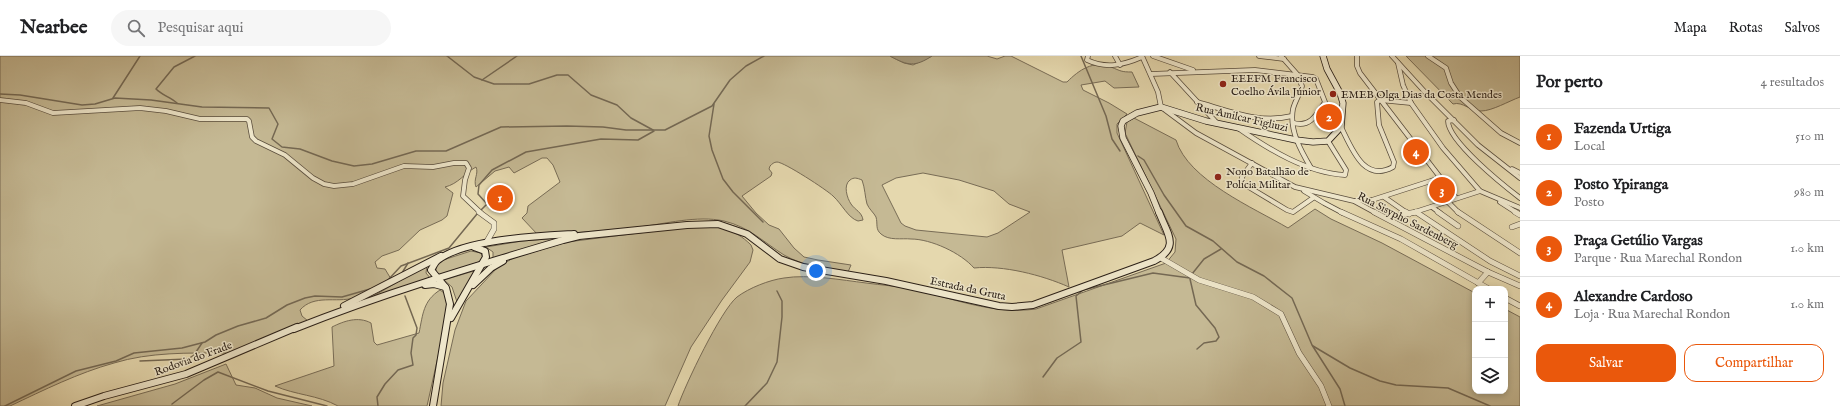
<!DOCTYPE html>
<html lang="pt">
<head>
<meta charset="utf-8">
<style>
  :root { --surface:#fff; --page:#f6f6f6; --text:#202124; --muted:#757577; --line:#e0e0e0; --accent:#ea580c }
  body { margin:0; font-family:"IM FELL English",serif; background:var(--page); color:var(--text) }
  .controls { position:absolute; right:12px; bottom:12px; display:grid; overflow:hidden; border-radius:8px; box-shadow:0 2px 6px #0003 }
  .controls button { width:36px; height:36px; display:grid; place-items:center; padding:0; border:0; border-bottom:1px solid var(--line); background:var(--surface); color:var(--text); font:20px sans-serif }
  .you { position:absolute; left:816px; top:215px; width:14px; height:14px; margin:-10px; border:3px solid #fff; border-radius:50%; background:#1a73e8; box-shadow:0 0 0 6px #1a73e833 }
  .badge { display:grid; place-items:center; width:26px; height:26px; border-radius:50%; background:var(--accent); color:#fff; font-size:13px; font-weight:700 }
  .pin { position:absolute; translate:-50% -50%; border:2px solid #fff; box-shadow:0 1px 4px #0006 }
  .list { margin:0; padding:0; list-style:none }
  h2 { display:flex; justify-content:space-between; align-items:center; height:52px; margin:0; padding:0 16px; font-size:17px }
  h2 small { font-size:13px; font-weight:400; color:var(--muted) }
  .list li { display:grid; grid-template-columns:26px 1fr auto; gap:12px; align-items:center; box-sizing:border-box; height:56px; padding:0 16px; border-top:1px solid var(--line) }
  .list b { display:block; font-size:15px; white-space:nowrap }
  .list p { margin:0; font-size:13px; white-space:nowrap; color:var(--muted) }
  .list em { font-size:13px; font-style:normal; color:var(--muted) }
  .actions { display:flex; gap:8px; padding:12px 16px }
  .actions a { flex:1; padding:9px 0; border:1px solid var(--accent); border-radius:12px; text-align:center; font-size:14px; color:var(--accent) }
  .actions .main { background:var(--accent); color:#fff }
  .icon { flex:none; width:22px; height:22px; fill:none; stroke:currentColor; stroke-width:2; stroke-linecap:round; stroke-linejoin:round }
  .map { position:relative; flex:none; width:1520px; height:350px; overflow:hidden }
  header { display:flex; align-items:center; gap:24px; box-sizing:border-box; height:56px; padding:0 20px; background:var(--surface); border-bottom:1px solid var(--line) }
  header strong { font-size:19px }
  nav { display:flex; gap:22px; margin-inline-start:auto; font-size:14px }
  .search { width:280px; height:36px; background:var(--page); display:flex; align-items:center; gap:10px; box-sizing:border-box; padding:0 14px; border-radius:22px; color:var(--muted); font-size:15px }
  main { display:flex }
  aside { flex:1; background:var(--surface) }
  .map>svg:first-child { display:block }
  .green { fill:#c5b994; stroke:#786c56; fill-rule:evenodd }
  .water { fill:#a5997b; stroke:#746853 }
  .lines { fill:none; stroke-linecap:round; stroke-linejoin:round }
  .stream { stroke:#746853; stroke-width:1.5 }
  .street-far1-casing { stroke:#594d3d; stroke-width:5.5 }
  .street-casing { stroke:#594d3d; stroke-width:6 }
  .secondary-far1-casing { stroke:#2a1f17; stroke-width:7 }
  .secondary-casing { stroke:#2a1f17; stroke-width:8 }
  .street-far1 { stroke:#eee6ca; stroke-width:4 }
  .street { stroke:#eee6ca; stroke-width:5 }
  .secondary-far1 { stroke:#eee6ca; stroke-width:5.5 }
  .secondary { stroke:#eee6ca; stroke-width:6 }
  .poi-dot { fill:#8f2418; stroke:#eee6ca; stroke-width:1.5 }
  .labels { text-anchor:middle; stroke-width:3; stroke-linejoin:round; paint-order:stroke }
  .poi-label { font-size:11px; fill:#2a1f17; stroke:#eee6ca; text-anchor:start }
  .street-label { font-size:11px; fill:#2a1f17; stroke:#eee6ca }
</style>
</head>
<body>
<header>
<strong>Nearbee</strong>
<div class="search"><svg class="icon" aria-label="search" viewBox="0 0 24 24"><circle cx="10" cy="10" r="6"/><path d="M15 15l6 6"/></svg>Pesquisar aqui</div>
<nav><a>Mapa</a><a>Rotas</a><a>Salvos</a></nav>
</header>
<main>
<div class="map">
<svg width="1520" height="350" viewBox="0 0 1520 350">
  <rect width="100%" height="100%" fill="#e5d8ae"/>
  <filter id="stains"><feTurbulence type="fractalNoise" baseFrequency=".005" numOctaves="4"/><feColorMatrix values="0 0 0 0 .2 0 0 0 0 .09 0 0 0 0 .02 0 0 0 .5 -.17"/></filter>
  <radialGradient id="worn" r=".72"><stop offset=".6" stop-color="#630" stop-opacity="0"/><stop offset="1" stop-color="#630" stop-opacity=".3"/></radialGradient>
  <!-- green -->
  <g class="green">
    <path d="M0 0H890L904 7 913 9 932 0H987L997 3 1005 0H1011L1063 26H1067C1079 14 1093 4 1111 11 1121 15 1121 16 1132 16L1139 31 1114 32 1105 25 1081 29 1083 34 1109 47 1127 58 1117 68V77L1164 179 1140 167 1122 180 1062 194 1069 231C1042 219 1003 209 974 212 961 197 931 183 911 183 902 182 889 185 881 178 875 173 878 168 876 161 874 157 869 153 867 148 865 141 865 132 862 124 857 122 854 121 850 124 843 129 847 142 851 148 855 154 862 156 863 164L858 165C848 162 842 148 833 140 827 134 784 106 777 106 774 106 772 108 770 110L769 113 772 117 771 120 742 140 756 157 769 169 779 173 794 192 804 201 818 204 851 209 848 216C827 213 803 210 784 199 762 185 749 171 724 165 697 159 665 168 639 171 605 175 572 177 538 179L522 162 527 157 528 150 560 126 553 109 547 102H542L514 117 509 111 495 115 476 131C473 123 479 118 476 111 465 117 458 128 445 131L453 137 447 160 442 164 420 174 399 194 382 200 375 206 377 212 385 213 391 223C380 229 367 239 354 242 336 247 314 238 300 254L302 260 308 265 233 299 225 297C188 297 150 296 114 307 78 317 44 334 10 350H0ZM923 117 959 124 994 135 1009 148 1030 156 998 177 987 181 916 174 905 170 901 167 882 129 896 122Z"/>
    <path d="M1406 0H1520V41C1509 45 1492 55 1481 55 1471 56 1463 45 1453 48Z"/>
    <path d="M1134 62 1176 84C1188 124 1254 152 1288 172L1315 153 1331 163 1382 187 1475 237V335H1505V253L1520 261V350H678C685 329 721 254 737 241 749 232 769 224 784 222 808 218 842 224 866 227 881 229 896 230 911 233 953 242 992 259 1036 253L1166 207 1175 196 1176 183 1125 77 1127 66Z"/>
    <path d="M695 170C718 170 734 172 751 189L753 194 750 206 722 244 691 291 665 350H441L443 327 455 274 466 245 497 212 513 202 567 186Z"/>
    <polygon points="561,182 493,203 493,196 486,191 522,185"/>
    <polygon points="471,195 481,197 483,202 482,205 440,219 436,217 436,211 440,205"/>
    <polygon points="427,209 426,217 431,223 370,242"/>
    <polygon points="477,214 457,246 452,231 444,224"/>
    <path d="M440 234 447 239 449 251 427 350H338C318 339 295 339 275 330L334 310 332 271C344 265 358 260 371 267L374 286 377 289 419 277C423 258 423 245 440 234Z"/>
    <polygon points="226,308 236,329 255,332 277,342 312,350 97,350 175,328"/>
  </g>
  <!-- water -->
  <path class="water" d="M890 0H932C915 11 908 10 890 0Z"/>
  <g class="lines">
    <!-- stream -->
    <g class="stream">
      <polyline points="447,0 474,21 494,28 529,28 557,19 568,19 591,39 617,49 631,62 653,74"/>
      <polyline points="1081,0 1106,60 1112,83 1120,95"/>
      <polyline points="482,24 517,0"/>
      <polyline points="0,38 20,39 82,49 95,48 115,42 151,44 202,51 269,52 278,68 272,83 282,91 300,93 332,105 354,110 372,108 416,95 446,95 501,71 567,70 603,71 626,74 665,74 712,50 730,24 746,10 764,0"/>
      <polyline points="113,42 140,0"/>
      <path d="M177 47C170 41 162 39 156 33L174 11 195 0"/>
      <polyline points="714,48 709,80 712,94 723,123 733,136 763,166"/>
      <polyline points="1138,100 1144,104 1164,139 1186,170 1213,185 1237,206 1264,220 1292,242 1312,289 1340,333 1345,350"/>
      <polyline points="481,154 487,148 478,138 479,129 492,114 526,96 601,83 638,84 654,75"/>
      <polyline points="402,217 408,207"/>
      <polyline points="1192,218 1204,203 1221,193"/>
      <polyline points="1190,223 1196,249 1215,272 1219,281 1216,285 1204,287 1197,293"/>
      <polyline points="387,225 401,210 449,192 477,158"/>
      <polyline points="1313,290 1350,312 1380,325 1396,329 1448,332 1490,350"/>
      <polyline points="140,305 188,303 194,299 202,287"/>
      <polyline points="1043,321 1057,302 1081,286 1076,240 1083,234 1153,217 1190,222"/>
      <polyline points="172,348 204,324 218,316 268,335 327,350"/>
      <polyline points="5,350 76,315 116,305 134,297 182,292 205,286 216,279 238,270 266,262 287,249 305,242 315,240 342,241 370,233"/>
      <polyline points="378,350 377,341 385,328 398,314 413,309 411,297 413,282 416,279 417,272 405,240"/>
      <polyline points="745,350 767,327 777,306 782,261 782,245 777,235"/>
    </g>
    <!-- street-far1 casing -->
    <g class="street-far1-casing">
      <g id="street-far1">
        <path d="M1088 0 1087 4C1106 13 1124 9 1142 1"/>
        <polyline points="1115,0 1120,9"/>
        <polyline points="1142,0 1158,36 1161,51 1196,77 1295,131 1354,145 1376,157"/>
        <polyline points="1153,0 1193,14"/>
        <polyline points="1259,0 1284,3"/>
        <path d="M1281 0 1297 18 1302 30C1300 38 1295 45 1293 53 1289 74 1301 95 1311 112"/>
        <polyline points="1357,0 1357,10 1360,17 1456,142"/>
        <polyline points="1392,0 1424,35 1478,89 1520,122"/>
        <polyline points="1428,0 1446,12 1451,27 1460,41 1501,77 1520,87"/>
        <polyline points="1398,7 1403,29 1411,47 1443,92 1480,135 1520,152"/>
        <polyline points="1170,16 1217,67"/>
        <path d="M1151 18 1255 14 1313 21 1316 23 1325 46C1317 58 1310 72 1294 67"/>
        <polyline points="0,44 26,47 53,57 140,52 166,55 200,63 247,63 249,65 252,81 256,85 285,99 313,122 324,128 334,130 353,128 404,110 433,111 454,107 466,107 469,112 465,124 463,140 481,157"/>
        <path d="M1197 46C1229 55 1259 68 1292 60"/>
        <path d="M1454 64 1448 65C1448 85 1503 129 1520 142"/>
        <path d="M1341 71C1352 93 1364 127 1393 111L1394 106 1379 69 1377 46 1380 44 1411 47"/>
        <path d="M1238 72C1268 93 1307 117 1345 119L1346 114 1328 85"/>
        <polyline points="1252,107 1242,121 1242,127 1287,154 1293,156 1313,142"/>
        <polyline points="1512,113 1520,117"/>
        <polyline points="1432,125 1436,134 1450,145"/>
        <polyline points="1304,135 1324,147 1343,157"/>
        <polyline points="1384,141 1407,157"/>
        <polyline points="1355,145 1372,144 1440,122"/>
        <polyline points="1448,146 1459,157"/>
        <polyline points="1500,146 1517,157"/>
        <polyline points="1432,151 1440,157"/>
        <polyline points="1412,157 1480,135"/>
      </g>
    </g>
    <!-- street casing -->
    <g class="street-casing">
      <g id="street">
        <polyline points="479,156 494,167 494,173 486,187"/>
        <polyline points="1341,156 1401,183 1489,233"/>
        <polyline points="1374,156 1488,216 1520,230"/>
        <polyline points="1406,156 1409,158"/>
        <polyline points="1416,156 1490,205 1520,220"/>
        <polyline points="1438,156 1458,170"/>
        <polyline points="1458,156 1520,197"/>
        <polyline points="1515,156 1520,159"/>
        <polyline points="1386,161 1417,156"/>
        <polyline points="1512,171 1520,168"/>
        <polyline points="1161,202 1199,224 1253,241 1281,258 1299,297 1321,330 1329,350"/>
        <polyline points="1478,227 1488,216"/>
        <polyline points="1505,242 1520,250"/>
      </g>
    </g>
    <!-- secondary-far1 casing -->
    <g class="secondary-far1-casing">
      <polyline id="secondary-far1" points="1159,157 1151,137 1123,82 1121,70 1123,65 1137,57 1161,51 1206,65 1296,84 1313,86 1328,85 1341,71 1343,47 1340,37 1327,13 1323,0"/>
    </g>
    <!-- secondary casing -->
    <g class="secondary-casing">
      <g id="secondary">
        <polyline points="425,229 434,228 445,231"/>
        <polyline points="473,229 491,212 503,205"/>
        <polyline points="344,250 441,200"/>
        <polyline points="451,262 486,201 485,195 474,191"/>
        <path d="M294 273C382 238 472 211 563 184L579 180 687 169 718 168 747 178 780 203 803 211 886 225 999 250 1012 251 1033 249 1154 205C1181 191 1167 178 1159 156"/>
        <polyline points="75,350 104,340 186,318 297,271"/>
        <path d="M433 350 450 248 446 232 431 214C433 211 435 206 438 204 465 183 539 180 574 178"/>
      </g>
    </g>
    <!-- street-far1 -->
    <use href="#street-far1" class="street-far1"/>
    <!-- street -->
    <use href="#street" class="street"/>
    <!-- secondary-far1 -->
    <use href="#secondary-far1" class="secondary-far1"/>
    <!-- secondary -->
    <use href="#secondary" class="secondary"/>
  </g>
  <!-- markers -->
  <g class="poi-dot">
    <circle cx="1223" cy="28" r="4"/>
    <circle cx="1333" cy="38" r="4"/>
    <circle cx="1218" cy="121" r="4"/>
  </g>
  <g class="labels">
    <!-- poi labels -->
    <g class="poi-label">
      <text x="1231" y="26">EEEFM Francisco<tspan x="1231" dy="13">Coelho Ávila Júnior</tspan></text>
      <text x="1341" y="42">EMEB Olga Dias da Costa Mendes</text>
      <text x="1226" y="119">Nono Batalhão de<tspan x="1226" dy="13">Polícia Militar</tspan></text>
    </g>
    <!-- street labels -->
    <g class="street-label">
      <text transform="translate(1242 61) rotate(13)" y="4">Rua Amilcar Figliuzi</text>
      <text transform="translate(1408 164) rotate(27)" y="4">Rua Sisypho Sardenberg</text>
      <text transform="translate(968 232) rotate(12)" y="4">Estrada da Gruta</text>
      <text transform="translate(193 302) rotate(-20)" y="4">Rodovia do Frade</text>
    </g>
  </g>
  <rect width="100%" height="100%" filter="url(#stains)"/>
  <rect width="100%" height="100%" fill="url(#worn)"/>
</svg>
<div class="controls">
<button>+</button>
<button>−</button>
<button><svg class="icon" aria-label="layers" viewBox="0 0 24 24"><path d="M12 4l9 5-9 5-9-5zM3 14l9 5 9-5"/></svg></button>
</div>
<div class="you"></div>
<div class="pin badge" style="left:500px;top:142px">1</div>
<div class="pin badge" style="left:1329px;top:61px">2</div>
<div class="pin badge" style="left:1442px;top:134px">3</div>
<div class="pin badge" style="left:1416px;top:96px">4</div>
</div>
<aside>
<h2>Por perto<small>4 resultados</small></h2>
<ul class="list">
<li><span class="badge">1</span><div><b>Fazenda Urtiga</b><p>Local</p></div><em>510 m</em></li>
<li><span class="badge">2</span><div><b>Posto Ypiranga</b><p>Posto</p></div><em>980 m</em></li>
<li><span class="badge">3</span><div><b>Praça Getúlio Vargas</b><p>Parque · Rua Marechal Rondon</p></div><em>1.0 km</em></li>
<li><span class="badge">4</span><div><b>Alexandre Cardoso</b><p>Loja · Rua Marechal Rondon</p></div><em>1.0 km</em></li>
</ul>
<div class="actions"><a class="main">Salvar</a><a>Compartilhar</a></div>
</aside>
</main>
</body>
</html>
